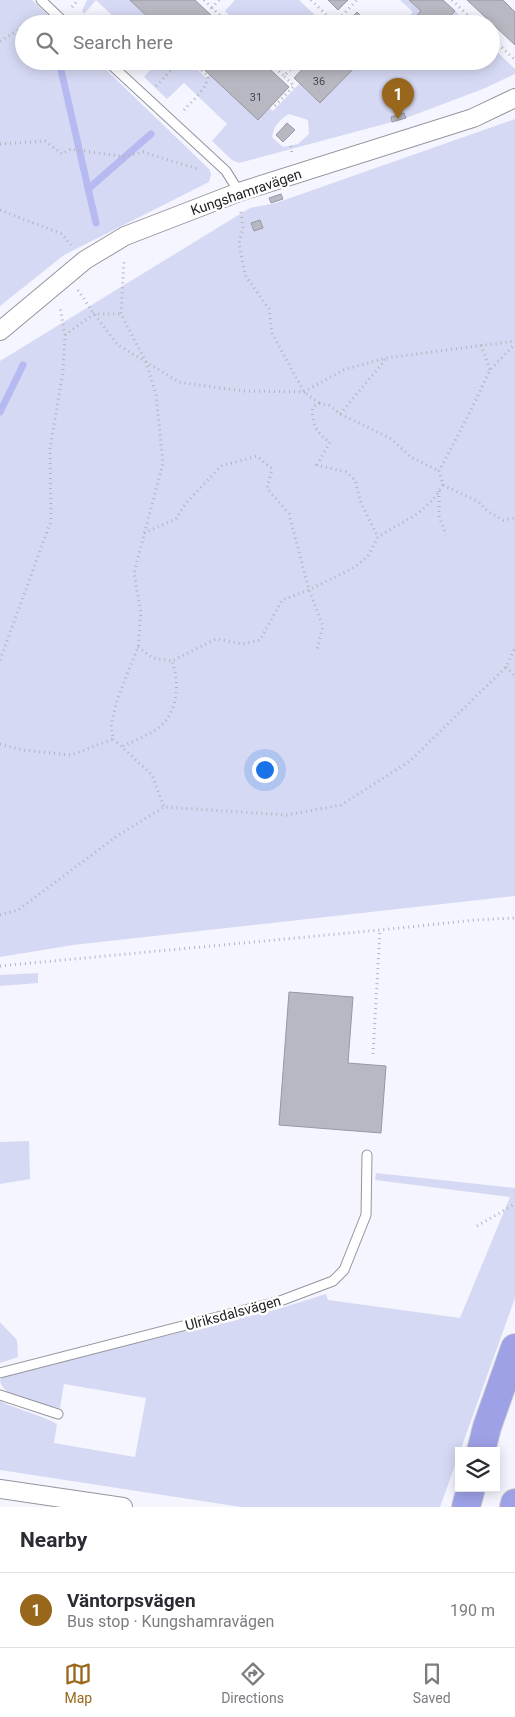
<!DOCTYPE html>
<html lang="en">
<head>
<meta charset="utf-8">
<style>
  :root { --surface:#fff; --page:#f2f2f3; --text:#2b2b33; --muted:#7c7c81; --line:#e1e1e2; --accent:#99671b }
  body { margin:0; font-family:Roboto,sans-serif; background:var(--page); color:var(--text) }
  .controls { position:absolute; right:15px; bottom:15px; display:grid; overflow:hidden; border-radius:0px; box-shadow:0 2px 12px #0003 }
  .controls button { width:45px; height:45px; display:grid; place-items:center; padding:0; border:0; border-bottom:1px solid var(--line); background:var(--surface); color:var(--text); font:25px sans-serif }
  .you { position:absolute; left:264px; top:769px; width:18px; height:18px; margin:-12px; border:4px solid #fff; border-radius:50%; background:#1a73e8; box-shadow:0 0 0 8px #1a73e833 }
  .badge { display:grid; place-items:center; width:32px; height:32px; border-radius:50%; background:var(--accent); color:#fff; font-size:16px; font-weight:700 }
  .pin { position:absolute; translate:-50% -41px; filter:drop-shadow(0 1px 2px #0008) }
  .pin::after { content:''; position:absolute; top:26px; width:18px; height:15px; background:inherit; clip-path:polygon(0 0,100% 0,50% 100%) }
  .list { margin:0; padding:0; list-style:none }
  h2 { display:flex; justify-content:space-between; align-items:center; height:65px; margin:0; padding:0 20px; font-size:21px }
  h2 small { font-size:16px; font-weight:400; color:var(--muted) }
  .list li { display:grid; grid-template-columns:32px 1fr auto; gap:15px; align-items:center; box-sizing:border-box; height:75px; padding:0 20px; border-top:1px solid var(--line) }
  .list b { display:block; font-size:19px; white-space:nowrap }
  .list p { margin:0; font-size:16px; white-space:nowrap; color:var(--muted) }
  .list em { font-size:16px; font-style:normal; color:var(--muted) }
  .icon { flex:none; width:28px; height:28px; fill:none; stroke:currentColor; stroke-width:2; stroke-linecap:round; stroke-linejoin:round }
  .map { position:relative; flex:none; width:515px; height:1507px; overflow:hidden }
  .search { position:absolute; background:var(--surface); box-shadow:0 2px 12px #0003; left:15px; right:15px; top:15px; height:55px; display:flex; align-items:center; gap:12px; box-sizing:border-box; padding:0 18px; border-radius:28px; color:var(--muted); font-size:19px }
  .sheet { height:140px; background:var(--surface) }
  nav { display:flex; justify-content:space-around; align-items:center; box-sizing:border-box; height:70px; border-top:1px solid var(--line); background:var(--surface); font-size:14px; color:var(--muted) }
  nav a { display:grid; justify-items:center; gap:2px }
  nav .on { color:var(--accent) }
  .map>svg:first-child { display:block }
  .green { fill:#d6d9f3; fill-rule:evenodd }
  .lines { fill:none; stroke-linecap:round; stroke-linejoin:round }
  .stream { stroke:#b7baf0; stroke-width:7 }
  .building { fill:#b7b8c1; stroke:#9798a1 }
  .lane-casing { stroke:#94959e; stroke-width:11 }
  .street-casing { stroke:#94959e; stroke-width:20 }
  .highway-casing { stroke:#d3d3d3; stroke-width:30 }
  .path { stroke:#b3b4bb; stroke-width:3; stroke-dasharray:1 4; stroke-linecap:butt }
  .lane { stroke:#fff; stroke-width:9 }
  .street { stroke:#fff; stroke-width:18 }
  .highway { stroke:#9ea1e6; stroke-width:28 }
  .labels { text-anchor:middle; stroke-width:5; stroke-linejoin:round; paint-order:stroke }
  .number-label { font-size:11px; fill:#46484c }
  .street-label { font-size:14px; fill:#212225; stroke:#fff }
</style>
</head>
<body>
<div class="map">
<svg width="515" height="1507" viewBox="0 0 515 1507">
  <rect width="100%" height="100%" fill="#f4f5fe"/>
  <!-- green -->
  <g class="green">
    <polygon points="0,0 32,0 57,24 24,24 24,61 97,61 210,170 211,175 209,182 64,255 0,306"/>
    <polygon points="87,0 130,0 155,24 121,24 96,0 84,14 82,11"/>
    <polygon points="235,0 299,0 319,19 314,24 238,24 225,11"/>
    <polygon points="400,0 409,0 421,11 411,21 408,17 413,12"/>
    <polygon points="455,11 468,24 443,24"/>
    <path d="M491 46 515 69V74L483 89 406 118 404 113 391 117 392 122 239 163 232 160 212 141 227 124 184 83 167 99 144 77 158 61H194L192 64 206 78 210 74 258 120 269 108 273 111 299 84 320 103 361 61H390L399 69 407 61H491ZM289 114 308 120 309 134 298 144 283 147 272 137C274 126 279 120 289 114Z"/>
    <polygon points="515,119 515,896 73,945 0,957 0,361 250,208 276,203"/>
    <polygon points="38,973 38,983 0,986 0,975"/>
    <polygon points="29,1141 30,1179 0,1184 0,1142"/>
    <path d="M376 1173 515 1188V1298L440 1507H241L0 1470V1401C18 1410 39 1414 57 1424L54 1443 135 1457 146 1398 64 1384 60 1408C44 1405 2 1399 0 1380L8 1374 278 1309 326 1294 328 1300 460 1318 510 1197 375 1180Z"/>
    <polygon points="0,1322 17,1340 18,1357 0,1363"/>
  </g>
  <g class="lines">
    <!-- stream -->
    <g class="stream">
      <polyline points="59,61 96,223"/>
      <polyline points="88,189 151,134"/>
      <polyline points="0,412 23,365"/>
    </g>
  </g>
  <!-- building -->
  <g class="building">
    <polygon points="130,0 195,0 213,17 207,24 155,24"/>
    <polygon points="328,0 348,0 338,10"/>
    <polygon points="409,0 443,0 455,11 443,24 409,24 421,11"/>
    <polygon points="467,0 503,0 515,12 515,45"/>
    <polygon points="357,12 361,16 370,24 345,24"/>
    <polygon points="195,61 261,61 289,87 258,120"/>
    <polygon points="310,61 361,61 320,103 294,78"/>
    <polygon points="390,61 407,61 399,69"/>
    <polygon points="404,113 406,118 392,122 391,117"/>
    <polygon points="287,123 295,130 283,142 276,135"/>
    <polygon points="281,194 283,199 271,203 269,198"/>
    <polygon points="260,220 263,228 254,231 251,223"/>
    <polygon points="289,992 353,997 348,1063 386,1066 381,1133 279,1125"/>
  </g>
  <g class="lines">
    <!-- lane casing -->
    <g class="lane-casing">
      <g id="lane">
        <polyline points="41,0 66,24"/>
        <polyline points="107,61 226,171 239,192"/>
        <polyline points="0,1373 280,1301 333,1281 344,1270 366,1215 367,1155"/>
        <polyline points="0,1395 58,1414"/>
      </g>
    </g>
    <!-- street casing -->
    <g class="street-casing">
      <g id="street">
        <polyline points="0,331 85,260 125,236 239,192 473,118 515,98"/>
        <polyline points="0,1489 123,1507"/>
      </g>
    </g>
    <!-- highway casing -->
    <g class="highway-casing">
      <g id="highway">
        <polyline points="481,1451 487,1427 515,1348"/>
        <polyline points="466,1507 471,1488"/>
        <polyline points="514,1507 515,1503"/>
      </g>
    </g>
    <!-- path -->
    <g class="path">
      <polyline points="204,0 212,8"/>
      <polyline points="219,0 212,8 229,24"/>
      <polyline points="311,0 335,23"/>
      <polyline points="452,0 477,24"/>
      <polyline points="72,7 78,0"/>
      <polyline points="335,23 357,0"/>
      <polyline points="29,24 38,18"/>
      <polyline points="491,37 515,60"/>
      <polyline points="0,41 24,27"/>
      <polyline points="268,61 284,76 298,61"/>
      <polyline points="156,86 180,61"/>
      <polyline points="275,106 294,86 284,76"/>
      <path d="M184 110C192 101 207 89 208 76L195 64 197 63"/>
      <polyline points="0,144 45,141 62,154 71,149 125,157 143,152 198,169"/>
      <polyline points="291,146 292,155"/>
      <polyline points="0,210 62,234 71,245"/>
      <path d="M241 212 243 228 239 243 245 275 269 309 272 333 304 392 319 403 313 407C311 422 316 434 330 442L317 465 346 472 355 480 361 503 378 537"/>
      <polyline points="78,290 94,314 118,345 179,382 212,387 244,391 304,392 343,370 386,358 515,341"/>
      <polyline points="65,335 94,314 121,314"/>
      <polyline points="481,345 490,370"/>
      <polyline points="319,403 329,405 340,414 390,438 411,457 439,471"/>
      <polyline points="340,414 386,359"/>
      <polyline points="443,485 479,502 487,511 503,520 515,518"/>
      <polyline points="439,491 439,516 446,535"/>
      <polyline points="144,533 176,519 186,503 221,466 257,456 272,469 267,488 289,514 309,590 323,626 317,649"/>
      <polyline points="138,647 153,658 172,661 216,639 242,644 260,640 282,600 309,590 355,567 368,556 378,537 417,514 433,500 443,485 439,471 471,410 490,370 515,344"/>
      <polyline points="0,660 51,521 50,449 63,371 65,335 60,307"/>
      <polyline points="506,667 515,676"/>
      <polyline points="113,739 152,775 164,807"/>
      <polyline points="0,744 22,750 71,755 113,739 111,725 117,700 138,647 141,613 134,573 163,463 156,394 146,362 121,314 124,259"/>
      <path d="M123 746C134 741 147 736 158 728 178 714 180 683 172 661"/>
      <polyline points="0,915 18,910 117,836 164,807 287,815 341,805 410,761 506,667 515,648"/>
      <polyline points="0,966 380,930 475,920 515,918"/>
      <polyline points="373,1054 380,930"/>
      <polyline points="477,1226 515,1204"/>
    </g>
    <!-- lane -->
    <use href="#lane" class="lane"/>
    <!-- street -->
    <use href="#street" class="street"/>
    <!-- highway -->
    <use href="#highway" class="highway"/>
  </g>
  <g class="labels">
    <!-- number labels -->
    <g class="number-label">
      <text x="319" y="85">36</text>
      <text x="256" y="101">31</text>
    </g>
    <!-- street labels -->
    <g class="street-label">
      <text transform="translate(246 192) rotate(-19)" y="5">Kungshamravägen</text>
      <text transform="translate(233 1313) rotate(-15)" y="5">Ulriksdalsvägen</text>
    </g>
  </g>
</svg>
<div class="controls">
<button><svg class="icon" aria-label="layers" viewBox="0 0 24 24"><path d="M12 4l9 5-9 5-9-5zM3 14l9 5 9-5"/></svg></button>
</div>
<div class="you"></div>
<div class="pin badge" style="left:398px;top:119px">1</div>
<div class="search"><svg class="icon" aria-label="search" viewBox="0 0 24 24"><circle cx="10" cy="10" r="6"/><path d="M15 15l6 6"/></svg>Search here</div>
</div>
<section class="sheet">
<h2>Nearby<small></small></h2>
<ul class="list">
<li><span class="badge">1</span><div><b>Väntorpsvägen</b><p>Bus stop · Kungshamravägen</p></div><em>190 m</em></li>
</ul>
</section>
<nav>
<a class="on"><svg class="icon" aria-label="map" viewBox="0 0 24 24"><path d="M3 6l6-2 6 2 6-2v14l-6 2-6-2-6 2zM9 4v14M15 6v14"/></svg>Map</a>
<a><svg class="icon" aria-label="directions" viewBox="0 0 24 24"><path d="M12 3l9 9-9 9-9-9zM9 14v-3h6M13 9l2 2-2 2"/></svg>Directions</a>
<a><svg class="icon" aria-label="saved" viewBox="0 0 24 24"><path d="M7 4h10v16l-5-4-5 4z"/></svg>Saved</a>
</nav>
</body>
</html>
